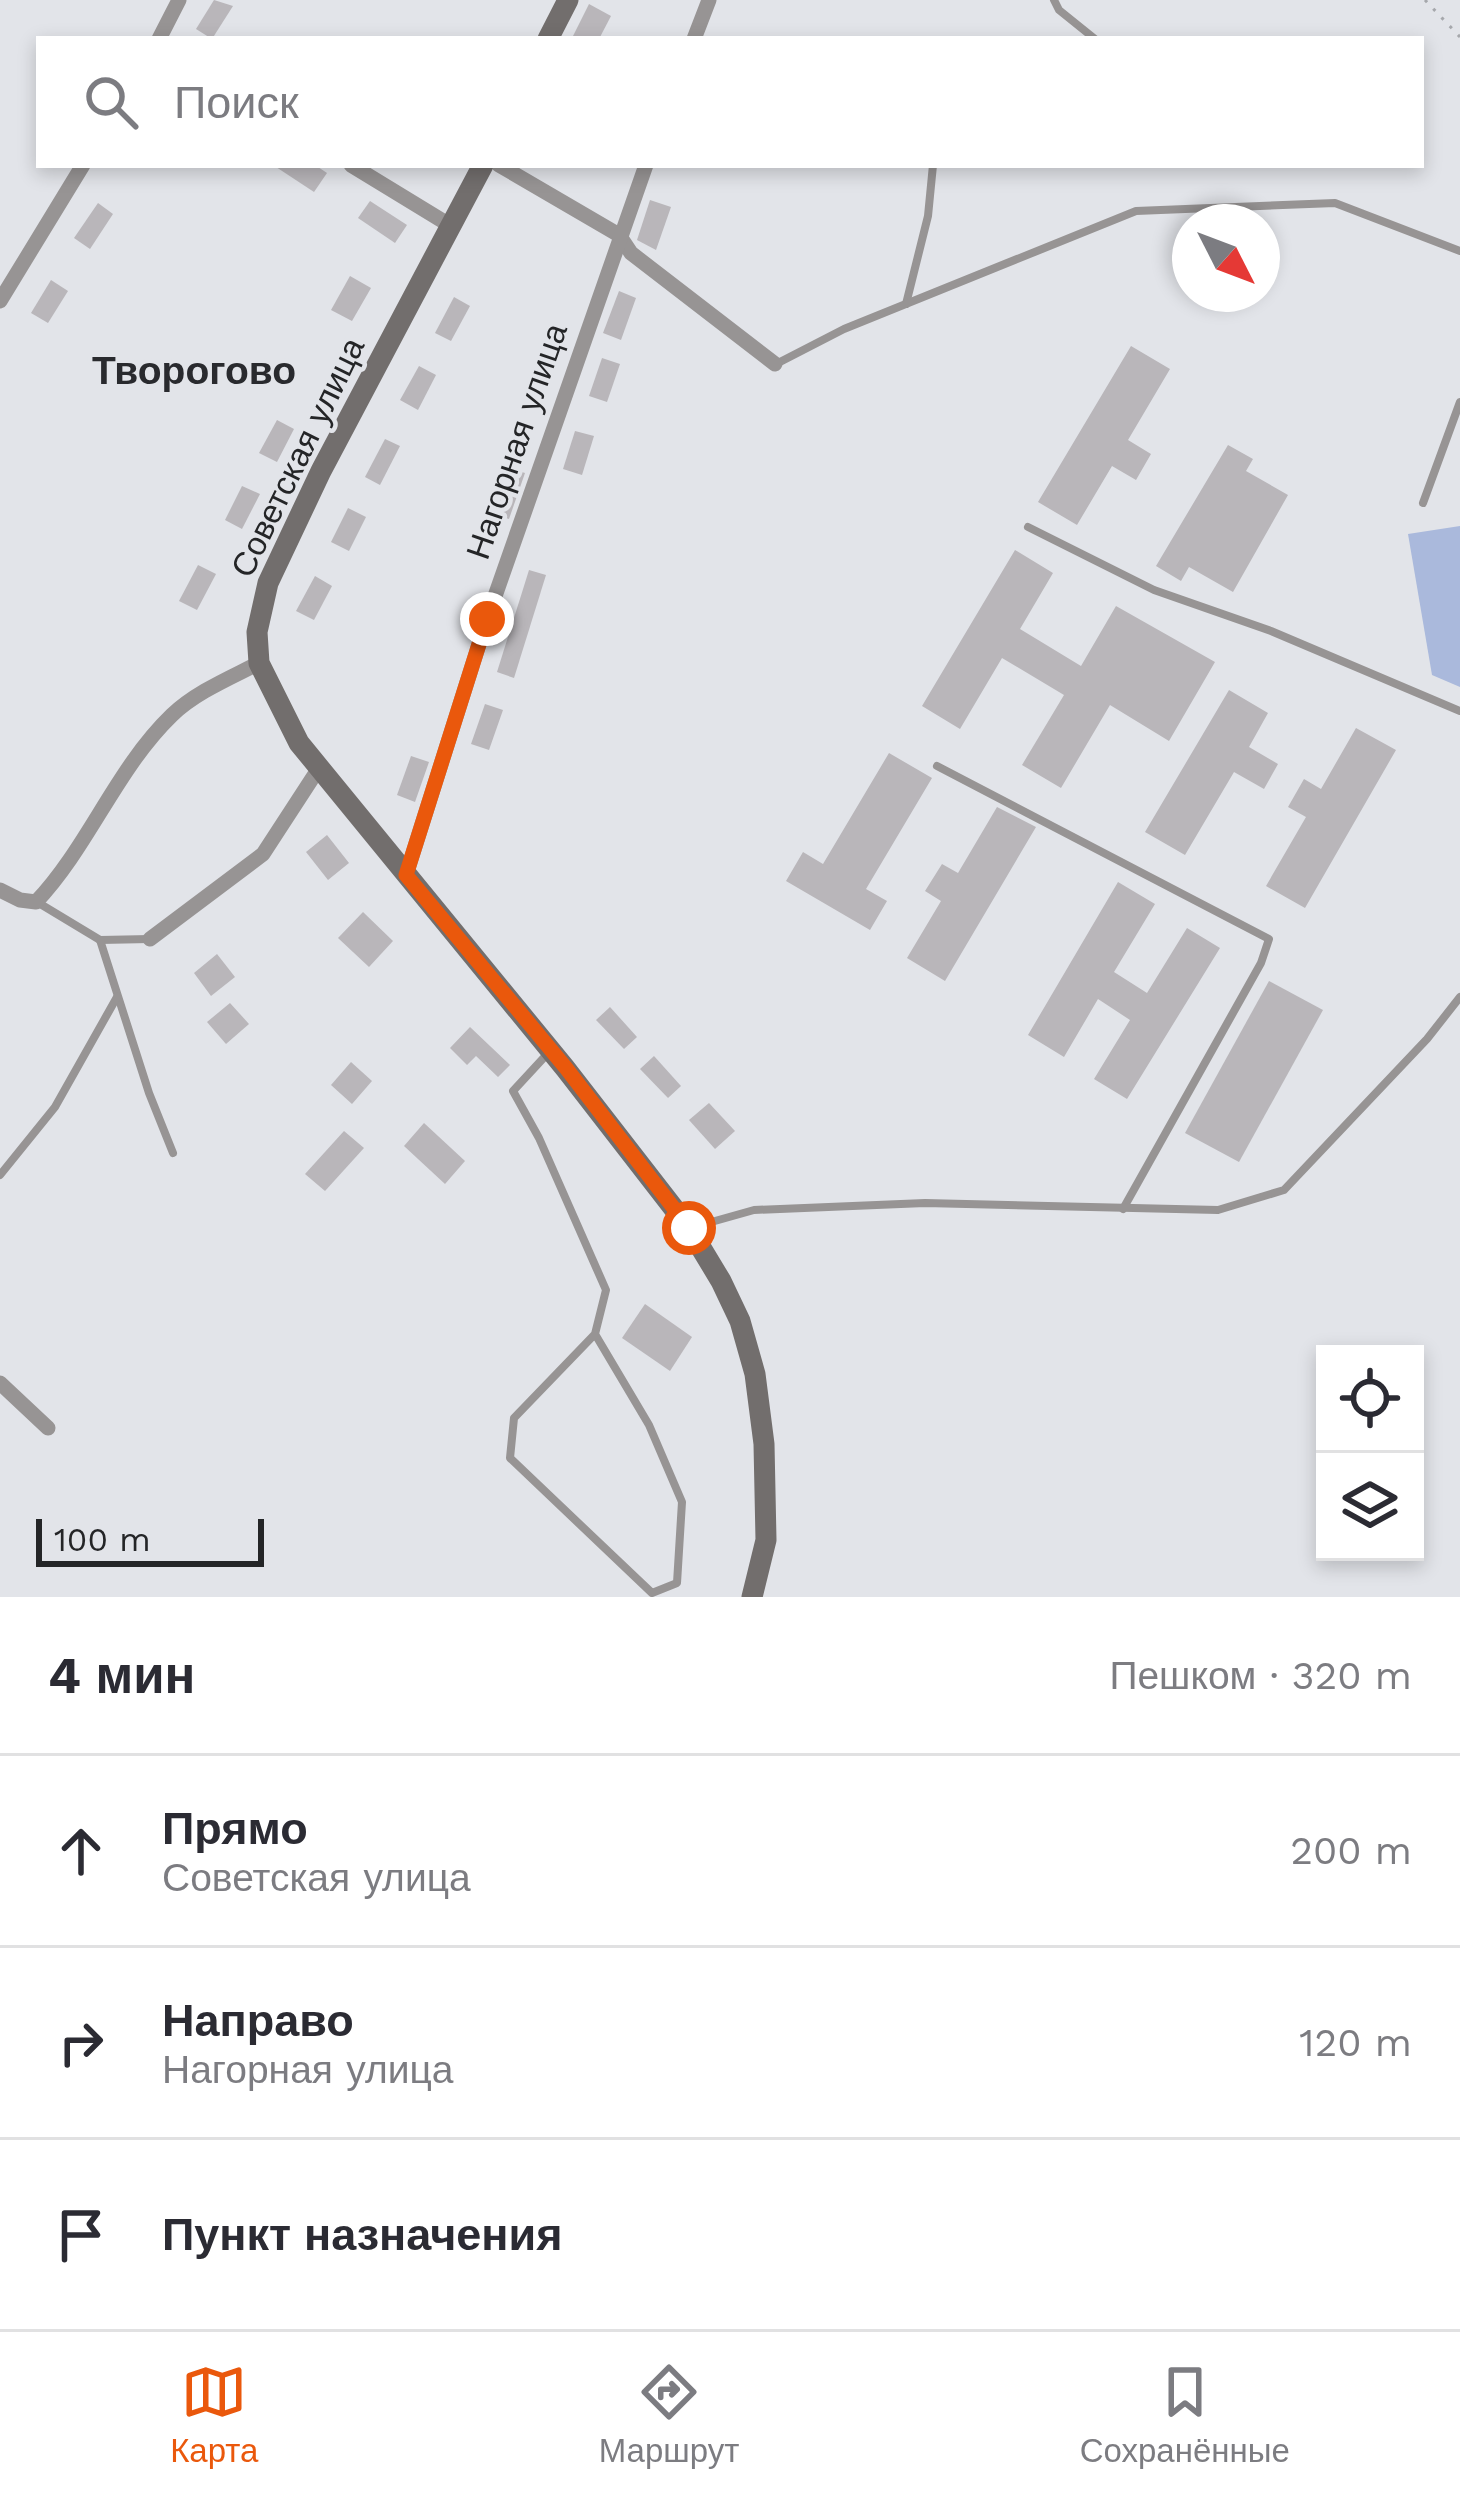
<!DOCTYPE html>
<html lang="ru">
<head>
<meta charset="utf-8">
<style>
  :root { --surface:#fff; --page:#f7f7f7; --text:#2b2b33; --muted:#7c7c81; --line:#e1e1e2; --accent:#ea580c }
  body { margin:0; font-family:"Work Sans",sans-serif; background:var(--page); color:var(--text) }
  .controls { position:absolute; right:36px; bottom:36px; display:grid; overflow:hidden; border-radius:0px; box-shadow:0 6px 18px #0003 }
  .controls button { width:108px; height:108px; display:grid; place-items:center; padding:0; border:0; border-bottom:3px solid var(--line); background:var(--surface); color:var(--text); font:60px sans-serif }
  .compass { position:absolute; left:1172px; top:204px; width:108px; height:108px; border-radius:50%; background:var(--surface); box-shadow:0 6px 18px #0003; rotate:132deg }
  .scale { position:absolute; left:36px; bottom:30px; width:228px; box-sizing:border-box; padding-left:12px; border:6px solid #242527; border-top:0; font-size:33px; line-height:42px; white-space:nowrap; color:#242527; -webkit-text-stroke:9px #e2e4e9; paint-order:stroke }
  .stop { position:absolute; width:36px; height:36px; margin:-27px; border:9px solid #ea580c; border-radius:50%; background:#fff }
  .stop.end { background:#ea580c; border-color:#fff; box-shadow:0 3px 12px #0008 }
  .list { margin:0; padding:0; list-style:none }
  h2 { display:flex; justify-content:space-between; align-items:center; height:156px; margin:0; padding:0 48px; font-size:51px }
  h2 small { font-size:39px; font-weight:400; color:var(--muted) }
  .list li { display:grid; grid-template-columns:78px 1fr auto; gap:36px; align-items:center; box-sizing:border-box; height:192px; padding:0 48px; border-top:3px solid var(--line) }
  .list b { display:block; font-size:45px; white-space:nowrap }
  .list p { margin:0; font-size:39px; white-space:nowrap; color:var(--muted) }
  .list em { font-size:39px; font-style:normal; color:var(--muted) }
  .icon { flex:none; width:66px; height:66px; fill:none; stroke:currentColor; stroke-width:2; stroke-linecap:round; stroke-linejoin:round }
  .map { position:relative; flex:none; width:1460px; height:1597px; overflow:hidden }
  .search { position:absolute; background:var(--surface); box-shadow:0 6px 18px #0003; left:36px; right:36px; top:36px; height:132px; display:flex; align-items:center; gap:30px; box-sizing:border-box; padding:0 42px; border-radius:0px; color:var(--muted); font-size:45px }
  .sheet { height:732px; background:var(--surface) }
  nav { display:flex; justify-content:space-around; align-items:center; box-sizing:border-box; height:168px; border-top:3px solid var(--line); background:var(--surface); font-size:33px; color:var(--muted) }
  nav a { display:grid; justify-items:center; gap:6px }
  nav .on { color:var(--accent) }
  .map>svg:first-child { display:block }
  .green { fill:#aab9dc }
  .building { fill:#b9b6ba }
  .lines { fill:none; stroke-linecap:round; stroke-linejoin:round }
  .path { stroke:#a6a8ac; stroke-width:3; stroke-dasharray:3 9; stroke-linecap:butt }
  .lane { stroke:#979494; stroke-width:8 }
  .street { stroke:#979494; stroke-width:15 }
  .secondary { stroke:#726e6d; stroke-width:21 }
  .route { stroke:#ea580c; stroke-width:15 }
  .labels { text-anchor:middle; stroke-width:9; stroke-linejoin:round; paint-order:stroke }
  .street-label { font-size:33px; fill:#242527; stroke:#e2e4e9 }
  .quarter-label { font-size:39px; font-weight:bold; fill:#292a2e; stroke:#e2e4e9 }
</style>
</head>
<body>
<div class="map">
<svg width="1460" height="1597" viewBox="0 0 1460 1597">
  <rect width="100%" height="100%" fill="#e2e4e9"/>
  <!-- green -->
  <polygon class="green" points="1460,526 1460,687 1432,675 1408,534"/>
  <!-- building -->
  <g class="building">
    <polygon points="214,0 233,6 212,39 196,29"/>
    <polygon points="589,4 611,16 599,39 573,36"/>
    <polygon points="273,165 315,165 327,173 314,192"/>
    <polygon points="650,200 671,207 656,250 637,240"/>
    <polygon points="370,201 407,225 395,243 358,218"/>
    <polygon points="98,203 113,214 90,249 74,238"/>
    <polygon points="350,276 371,288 352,321 331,310"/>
    <polygon points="51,280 68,291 48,323 31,313"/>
    <polygon points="619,291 636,298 621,340 603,333"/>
    <polygon points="454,297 470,306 451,341 435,333"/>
    <polygon points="1131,346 1170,369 1128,440 1151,454 1136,480 1112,466 1077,525 1038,502"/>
    <polygon points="602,358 620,364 607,402 589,396"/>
    <polygon points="419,366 436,375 418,410 400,400"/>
    <polygon points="277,420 294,429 277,462 259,453"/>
    <polygon points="575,431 594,436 582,475 563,469"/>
    <polygon points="385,439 400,446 380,485 365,477"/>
    <polygon points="1228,445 1253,459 1246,471 1288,495 1233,592 1189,567 1181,581 1156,566"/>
    <polygon points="509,468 525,473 509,519 496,515"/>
    <polygon points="242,486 260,494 242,529 225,520"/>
    <polygon points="348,508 366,517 349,551 331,542"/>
    <polygon points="1015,550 1053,573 1020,629 1081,666 1116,606 1215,662 1169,741 1110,705 1061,788 1022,765 1064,695 1002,658 960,729 922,706"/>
    <polygon points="198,565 216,574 197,610 179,601"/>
    <polygon points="529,570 546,575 514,678 497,672"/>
    <polygon points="315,576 332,586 314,620 296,611"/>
    <polygon points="1229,690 1268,713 1249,747 1278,764 1264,789 1234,772 1185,855 1145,832"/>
    <polygon points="485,704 503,710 489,750 471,744"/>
    <polygon points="1356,728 1396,750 1305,908 1266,886 1306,817 1288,807 1304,779 1321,789"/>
    <polygon points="889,753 932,778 866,889 887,901 870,930 786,881 803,852 823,864"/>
    <polygon points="411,756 429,762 415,802 397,795"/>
    <polygon points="997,807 1036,827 945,981 907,958 941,901 925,891 942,864 958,873"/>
    <polygon points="327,835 349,863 328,880 306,852"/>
    <polygon points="1118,882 1155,904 1114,972 1147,993 1187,928 1220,948 1127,1099 1094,1079 1130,1020 1098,999 1064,1057 1028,1035"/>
    <polygon points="363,912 393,941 369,967 338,938"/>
    <polygon points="217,954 235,977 211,996 194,973"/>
    <polygon points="1269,981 1323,1010 1239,1162 1185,1133"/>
    <polygon points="230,1003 249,1024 226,1044 207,1022"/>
    <polygon points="610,1007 637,1037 624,1049 596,1020"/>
    <polygon points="470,1027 510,1065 498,1077 476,1056 467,1065 450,1048"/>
    <polygon points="654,1056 681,1086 668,1098 640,1069"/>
    <polygon points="351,1062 372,1081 352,1104 331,1085"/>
    <polygon points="709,1103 735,1131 715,1149 689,1120"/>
    <polygon points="424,1123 465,1161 445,1184 404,1146"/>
    <polygon points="344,1131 364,1148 325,1191 305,1174"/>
    <polygon points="645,1304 692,1337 670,1371 622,1338"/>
  </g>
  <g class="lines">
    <!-- path -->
    <polyline class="path" points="1425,0 1460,37"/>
    <!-- lane -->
    <g class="lane">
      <polyline points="1054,0 1059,10 1095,39"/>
      <polyline points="906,304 928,216 933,165"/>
      <polyline points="776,364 844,329 1136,211 1335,203 1460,251"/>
      <polyline points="1423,503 1460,402"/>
      <polyline points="1028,527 1154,590 1271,631 1460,711"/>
      <polyline points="937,766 1269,939 1261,963 1123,1209"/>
      <polyline points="37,902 100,940 150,939"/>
      <polyline points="100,940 149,1093 173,1153"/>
      <polyline points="550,1051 513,1091 539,1138 606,1290 595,1334 514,1418 510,1458 652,1593 677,1583 682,1502 649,1425 595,1334"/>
      <polyline points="0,1175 55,1107 117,997"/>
      <polyline points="690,1228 754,1210 925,1203 1218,1210 1284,1190 1427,1039 1460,997"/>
    </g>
    <!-- street -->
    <g class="street">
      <polyline points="159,39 179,0"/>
      <polyline points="694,39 709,0"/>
      <polyline points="351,165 451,226"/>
      <polyline points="499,165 619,235 631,253 775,364"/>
      <polyline points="0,301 83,165"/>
      <polyline points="406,875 487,619 646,165"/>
      <path d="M0 890 20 900 36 902C89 846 116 769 172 715 196 692 230 678 259 663"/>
      <polyline points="150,939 263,854 319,768"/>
      <polyline points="0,1383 48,1428"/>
    </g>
    <!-- secondary -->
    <g class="secondary">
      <polyline points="548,39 568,0"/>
      <polyline points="483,165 321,471 268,583 257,632 259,663 299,743 565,1068 689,1228 721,1281 740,1321 755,1374 764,1444 766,1540 752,1597"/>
    </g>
  </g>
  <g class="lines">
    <!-- route -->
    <polyline class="route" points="487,619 406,875 566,1068 689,1228"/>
  </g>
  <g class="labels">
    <!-- street labels -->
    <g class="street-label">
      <text transform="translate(516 441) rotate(-71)" y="12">Нагорная улица</text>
      <text transform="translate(297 457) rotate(-64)" y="12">Советская улица</text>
    </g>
    <!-- quarter labels -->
    <g class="quarter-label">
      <text x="194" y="384">Творогово</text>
    </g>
  </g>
</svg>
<div class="controls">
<button><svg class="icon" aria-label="locate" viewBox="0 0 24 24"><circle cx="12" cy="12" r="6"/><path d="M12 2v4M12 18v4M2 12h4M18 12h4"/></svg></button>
<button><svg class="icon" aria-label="layers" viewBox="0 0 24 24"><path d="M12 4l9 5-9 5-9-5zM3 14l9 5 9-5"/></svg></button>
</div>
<svg class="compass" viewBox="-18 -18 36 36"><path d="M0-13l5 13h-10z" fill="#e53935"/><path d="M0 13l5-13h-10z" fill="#7c7c81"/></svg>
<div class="scale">100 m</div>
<div class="stop" style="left:689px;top:1228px"></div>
<div class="stop end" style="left:487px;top:619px"></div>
<div class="search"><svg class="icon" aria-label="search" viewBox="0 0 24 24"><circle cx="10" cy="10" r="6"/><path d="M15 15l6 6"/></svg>Поиск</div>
</div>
<section class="sheet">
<h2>4 мин<small>Пешком · 320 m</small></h2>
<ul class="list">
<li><svg class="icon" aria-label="ahead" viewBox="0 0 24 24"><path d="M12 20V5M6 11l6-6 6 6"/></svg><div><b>Прямо</b><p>Советская улица</p></div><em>200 m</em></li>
<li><svg class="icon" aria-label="right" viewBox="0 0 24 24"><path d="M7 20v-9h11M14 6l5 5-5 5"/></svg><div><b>Направо</b><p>Нагорная улица</p></div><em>120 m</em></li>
<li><svg class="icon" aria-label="arrive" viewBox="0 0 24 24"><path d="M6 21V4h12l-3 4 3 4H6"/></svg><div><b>Пункт назначения</b></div></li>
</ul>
</section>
<nav>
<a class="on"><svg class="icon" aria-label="map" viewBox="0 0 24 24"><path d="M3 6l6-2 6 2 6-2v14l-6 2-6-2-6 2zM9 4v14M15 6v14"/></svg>Карта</a>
<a><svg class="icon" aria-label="directions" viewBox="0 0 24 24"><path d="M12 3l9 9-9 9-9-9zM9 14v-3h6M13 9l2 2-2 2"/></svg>Маршрут</a>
<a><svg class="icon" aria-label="saved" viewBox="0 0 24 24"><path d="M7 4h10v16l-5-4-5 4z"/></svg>Сохранённые</a>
</nav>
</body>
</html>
